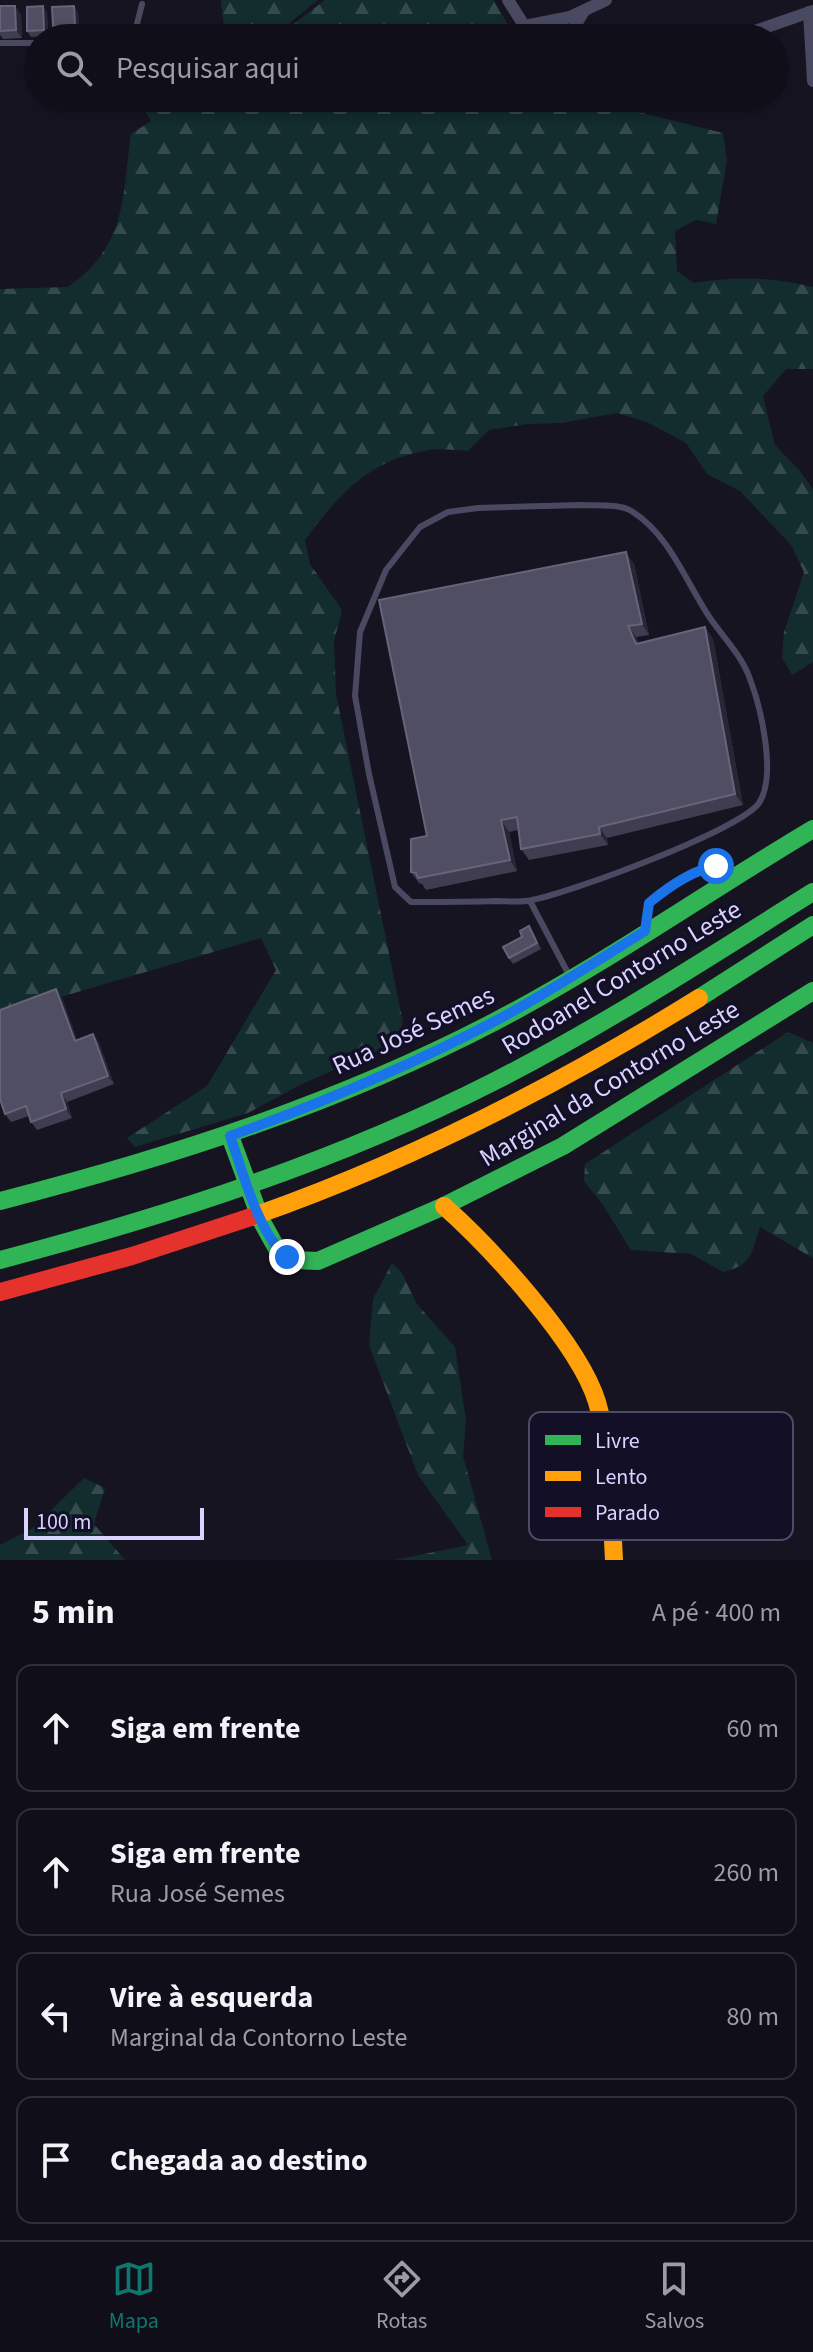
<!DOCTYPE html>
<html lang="pt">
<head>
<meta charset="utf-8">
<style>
  :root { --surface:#100f19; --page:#1e1d26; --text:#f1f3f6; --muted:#9c9ca2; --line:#302f38; --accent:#0f766e }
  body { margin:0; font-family:"Source Sans 3",sans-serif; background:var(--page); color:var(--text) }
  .scale { position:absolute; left:24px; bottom:20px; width:180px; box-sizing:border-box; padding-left:8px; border:4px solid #d9d4ff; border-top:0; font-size:22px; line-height:28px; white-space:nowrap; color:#d9d4ff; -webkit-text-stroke:6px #130f26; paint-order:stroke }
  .stop { position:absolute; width:24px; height:24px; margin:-18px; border:6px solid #1a73e8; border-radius:50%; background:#fff }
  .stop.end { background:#1a73e8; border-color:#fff; box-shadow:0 2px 8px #0008 }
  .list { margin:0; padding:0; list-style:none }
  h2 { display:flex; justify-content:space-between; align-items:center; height:104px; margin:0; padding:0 32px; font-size:34px }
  h2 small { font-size:26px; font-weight:400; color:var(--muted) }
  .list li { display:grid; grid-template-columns:52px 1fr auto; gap:24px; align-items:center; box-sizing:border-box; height:128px; margin:0 16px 16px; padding:0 16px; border:2px solid var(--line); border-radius:16px }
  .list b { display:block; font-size:30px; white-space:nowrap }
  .list p { margin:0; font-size:26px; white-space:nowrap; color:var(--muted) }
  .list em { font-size:26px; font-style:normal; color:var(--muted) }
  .icon { flex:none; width:44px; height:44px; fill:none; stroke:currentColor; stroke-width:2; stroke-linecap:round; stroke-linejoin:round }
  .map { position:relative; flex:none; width:813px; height:1560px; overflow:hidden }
  .search { position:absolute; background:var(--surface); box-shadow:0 4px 12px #0003; left:24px; right:24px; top:24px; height:88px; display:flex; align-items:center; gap:20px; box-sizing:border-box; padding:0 28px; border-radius:44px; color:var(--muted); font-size:30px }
  .sheet { height:680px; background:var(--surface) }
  nav { display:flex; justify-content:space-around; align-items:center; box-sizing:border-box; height:112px; border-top:2px solid var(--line); background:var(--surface); font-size:22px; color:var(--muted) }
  nav a { display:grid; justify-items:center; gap:4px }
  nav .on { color:var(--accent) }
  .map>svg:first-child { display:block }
  .forest { fill:url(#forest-firs) }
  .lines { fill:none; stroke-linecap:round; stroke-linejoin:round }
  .lane { stroke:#4a4962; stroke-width:6 }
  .street { stroke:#4a4962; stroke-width:12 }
  .fast { stroke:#30b455; stroke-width:18 }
  .slow { stroke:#ff9f0a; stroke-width:18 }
  .jam { stroke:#e5322d; stroke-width:18 }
  .wall { fill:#403d50 }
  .shaded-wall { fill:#282635 }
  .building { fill:#504e63; stroke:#66637b; stroke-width:2 }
  .route { stroke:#1a73e8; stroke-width:10 }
  .labels { text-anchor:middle; stroke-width:7; stroke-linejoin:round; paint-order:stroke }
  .street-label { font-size:26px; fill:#d9d4ff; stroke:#130f26 }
  .key { fill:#130f26; stroke:#4e4a67; stroke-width:2 }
  .key-label { font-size:22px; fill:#d9d4ff }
</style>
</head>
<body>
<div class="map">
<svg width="813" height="1560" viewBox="0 0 813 1560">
  <defs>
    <pattern id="forest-firs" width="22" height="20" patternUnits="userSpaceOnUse" patternTransform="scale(2)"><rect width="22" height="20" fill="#132c2d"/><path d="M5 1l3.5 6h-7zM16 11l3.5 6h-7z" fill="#354a4c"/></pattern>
  </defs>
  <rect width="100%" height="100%" fill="#161421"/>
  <!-- forest -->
  <g class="forest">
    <polygon points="221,0 318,0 271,38 225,38"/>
    <polygon points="325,0 494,0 515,38 275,38"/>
    <path d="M145 98H552L559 109H626L723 133 727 160 716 224 696 220 675 231 677 271 694 283C740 276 768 277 813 287V369H786L763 396 775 445 799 470 813 489V662L792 675 782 658 784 632 804 572 791 545 740 491 707 474 686 443 647 422 617 413 561 423 527 424 489 430 468 451C456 450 442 448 430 450 370 459 339 494 305 540L310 564 342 610 334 641 336 694 403 1022 396 1043 302 1084 248 1113 135 1147 127 1138 207 1086 276 970 261 938 64 996 0 1018V289L68 287C127 245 122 199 131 134L151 121 142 105Z"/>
    <path d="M788 1032 813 1043V1258L760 1227C751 1253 753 1265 723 1272L691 1254 631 1250 603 1205 584 1181 585 1164Z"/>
    <polygon points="392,1263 402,1273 416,1303 455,1347 466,1421 463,1456 492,1560 395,1560 468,1545 418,1475 369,1345 373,1299"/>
    <polygon points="84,1478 105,1488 94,1524 125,1560 0,1560 0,1545 33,1528"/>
  </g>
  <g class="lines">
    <!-- lane -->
    <g class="lane">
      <polyline points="123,38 136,28 142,4"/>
      <polyline points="0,43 38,43"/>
      <path d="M579 505C594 506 620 503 633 512 670 536 686 582 710 618 724 638 742 656 750 679 761 708 777 776 759 803 740 830 570 893 532 900 521 903 508 901 496 901 468 902 440 902 411 902L395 887 369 774 355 696 360 632 386 570 420 527 448 512 478 508Z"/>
      <polyline points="530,901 569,975"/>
      <path d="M646 927 649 903C662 892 700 865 718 866 725 867 732 869 738 871"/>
    </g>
    <!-- street -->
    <g class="street">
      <polyline points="508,0 532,38"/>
      <polyline points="809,12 813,81"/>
      <polyline points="525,26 570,17 606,0"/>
      <polyline points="568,38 584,11"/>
      <polyline points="735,38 813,11"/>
      <polyline points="570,98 572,98"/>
    </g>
    <!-- fast -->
    <g class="fast">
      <polyline points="699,998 813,925"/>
      <polyline points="230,1136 261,1220 277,1249 294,1260 318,1261 444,1206 563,1146 813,991"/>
      <path d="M0 1201C171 1157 339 1103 496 1021 605 964 707 892 813 829"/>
      <path d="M0 1260C170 1215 338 1161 495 1081 605 1025 709 957 813 892"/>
    </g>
    <!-- slow -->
    <g class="slow">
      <path d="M444 1206C490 1247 579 1343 597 1402 612 1453 611 1508 614 1560"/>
      <path d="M251 1217C409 1162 557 1086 699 998"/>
    </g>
    <!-- jam -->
    <polyline class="jam" points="0,1292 132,1256 251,1217"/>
  </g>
  <!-- wall -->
  <g class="wall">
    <polygon points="0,6 21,14 22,38 3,39 0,35"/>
    <polygon points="47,12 48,36 31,37 27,31"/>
    <polygon points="78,12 79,31 57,32 53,26"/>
    <polygon points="634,564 649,635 636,637 639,643 705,627 713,639 743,805 607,838 608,845 529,860 521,849 518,830 509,832 517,871 426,890 422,884 419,883 411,872 427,836"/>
    <polygon points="533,932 541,949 513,964 509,958"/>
    <polygon points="62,998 77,1040 93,1034 99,1043 114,1084 67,1102 72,1118 37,1130 31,1122 29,1116 11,1122 5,1114"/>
  </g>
  <!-- shaded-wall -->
  <g class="shaded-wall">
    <polygon points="15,6 21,14 22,38 16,30"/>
    <polygon points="43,6 47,12 48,36 44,30"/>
    <polygon points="74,6 78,12 79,31 75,26"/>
    <polygon points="626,552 634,564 649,635 642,624"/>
    <polygon points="628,626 636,637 643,655 636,644"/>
    <polygon points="705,627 713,639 743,805 735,794"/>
    <polygon points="501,820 509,832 517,871 510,860"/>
    <polygon points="599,827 607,838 608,845 600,834"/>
    <polygon points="56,989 62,998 81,1050 75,1041"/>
    <polygon points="93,1034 99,1043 114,1084 108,1076"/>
    <polygon points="61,1093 67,1102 72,1118 66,1109"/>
  </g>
  <!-- building -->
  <g class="building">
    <polygon points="0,6 15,6 16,30 0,31"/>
    <polygon points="43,6 44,30 27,31 27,7"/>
    <polygon points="74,6 75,26 53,26 52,7"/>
    <polygon points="626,552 642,624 628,626 636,644 705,627 735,794 599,827 600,834 521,849 517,817 501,820 510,860 418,878 416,873 411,872 411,839 427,836 379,600"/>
    <polygon points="529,926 537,943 509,958 503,947 522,937 520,931"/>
    <polygon points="56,989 75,1041 93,1034 108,1076 61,1093 66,1109 31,1122 26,1106 5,1114 0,1099 0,1010"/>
  </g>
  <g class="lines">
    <!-- route -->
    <path class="route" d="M287 1257C259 1236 242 1169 230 1136 322 1103 412 1065 499 1019 549 992 597 961 645 931L649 903C667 888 693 870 716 866"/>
  </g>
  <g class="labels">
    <!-- street labels -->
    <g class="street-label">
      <text transform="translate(621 977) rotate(-31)" y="9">Rodoanel Contorno Leste</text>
      <text transform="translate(413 1030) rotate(-25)" y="9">Rua José Semes</text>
      <text transform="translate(609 1083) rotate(-31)" y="9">Marginal da Contorno Leste</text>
    </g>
  </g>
  <!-- legend -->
  <rect x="529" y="1412" width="264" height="128" rx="12" class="key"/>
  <rect x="545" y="1435" width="36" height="10" fill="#30b455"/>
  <rect x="545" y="1471" width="36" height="10" fill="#ff9f0a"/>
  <rect x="545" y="1507" width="36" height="10" fill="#e5322d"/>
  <g class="key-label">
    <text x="595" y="1448">Livre</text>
    <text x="595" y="1484">Lento</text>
    <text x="595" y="1520">Parado</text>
  </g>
</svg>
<div class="scale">100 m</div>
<div class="stop" style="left:716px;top:866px"></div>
<div class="stop end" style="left:287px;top:1257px"></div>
<div class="search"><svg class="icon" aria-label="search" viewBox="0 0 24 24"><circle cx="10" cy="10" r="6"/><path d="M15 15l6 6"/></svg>Pesquisar aqui</div>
</div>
<section class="sheet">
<h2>5 min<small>A pé · 400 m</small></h2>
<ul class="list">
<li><svg class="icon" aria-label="ahead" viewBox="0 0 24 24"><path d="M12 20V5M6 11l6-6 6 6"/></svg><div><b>Siga em frente</b></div><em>60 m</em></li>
<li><svg class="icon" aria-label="ahead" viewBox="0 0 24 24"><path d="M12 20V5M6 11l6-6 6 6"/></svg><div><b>Siga em frente</b><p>Rua José Semes</p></div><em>260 m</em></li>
<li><svg class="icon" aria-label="left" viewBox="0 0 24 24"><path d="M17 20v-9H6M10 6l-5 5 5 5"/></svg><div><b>Vire à esquerda</b><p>Marginal da Contorno Leste</p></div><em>80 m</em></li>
<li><svg class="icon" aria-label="arrive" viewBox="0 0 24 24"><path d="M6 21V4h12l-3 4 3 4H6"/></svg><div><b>Chegada ao destino</b></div></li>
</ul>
</section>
<nav>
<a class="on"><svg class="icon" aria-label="map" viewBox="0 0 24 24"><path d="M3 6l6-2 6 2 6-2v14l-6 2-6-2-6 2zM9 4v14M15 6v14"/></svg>Mapa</a>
<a><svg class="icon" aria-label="directions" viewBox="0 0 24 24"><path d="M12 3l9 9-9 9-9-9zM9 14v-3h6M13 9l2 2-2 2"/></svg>Rotas</a>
<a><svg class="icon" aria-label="saved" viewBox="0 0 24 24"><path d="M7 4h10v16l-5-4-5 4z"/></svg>Salvos</a>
</nav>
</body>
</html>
